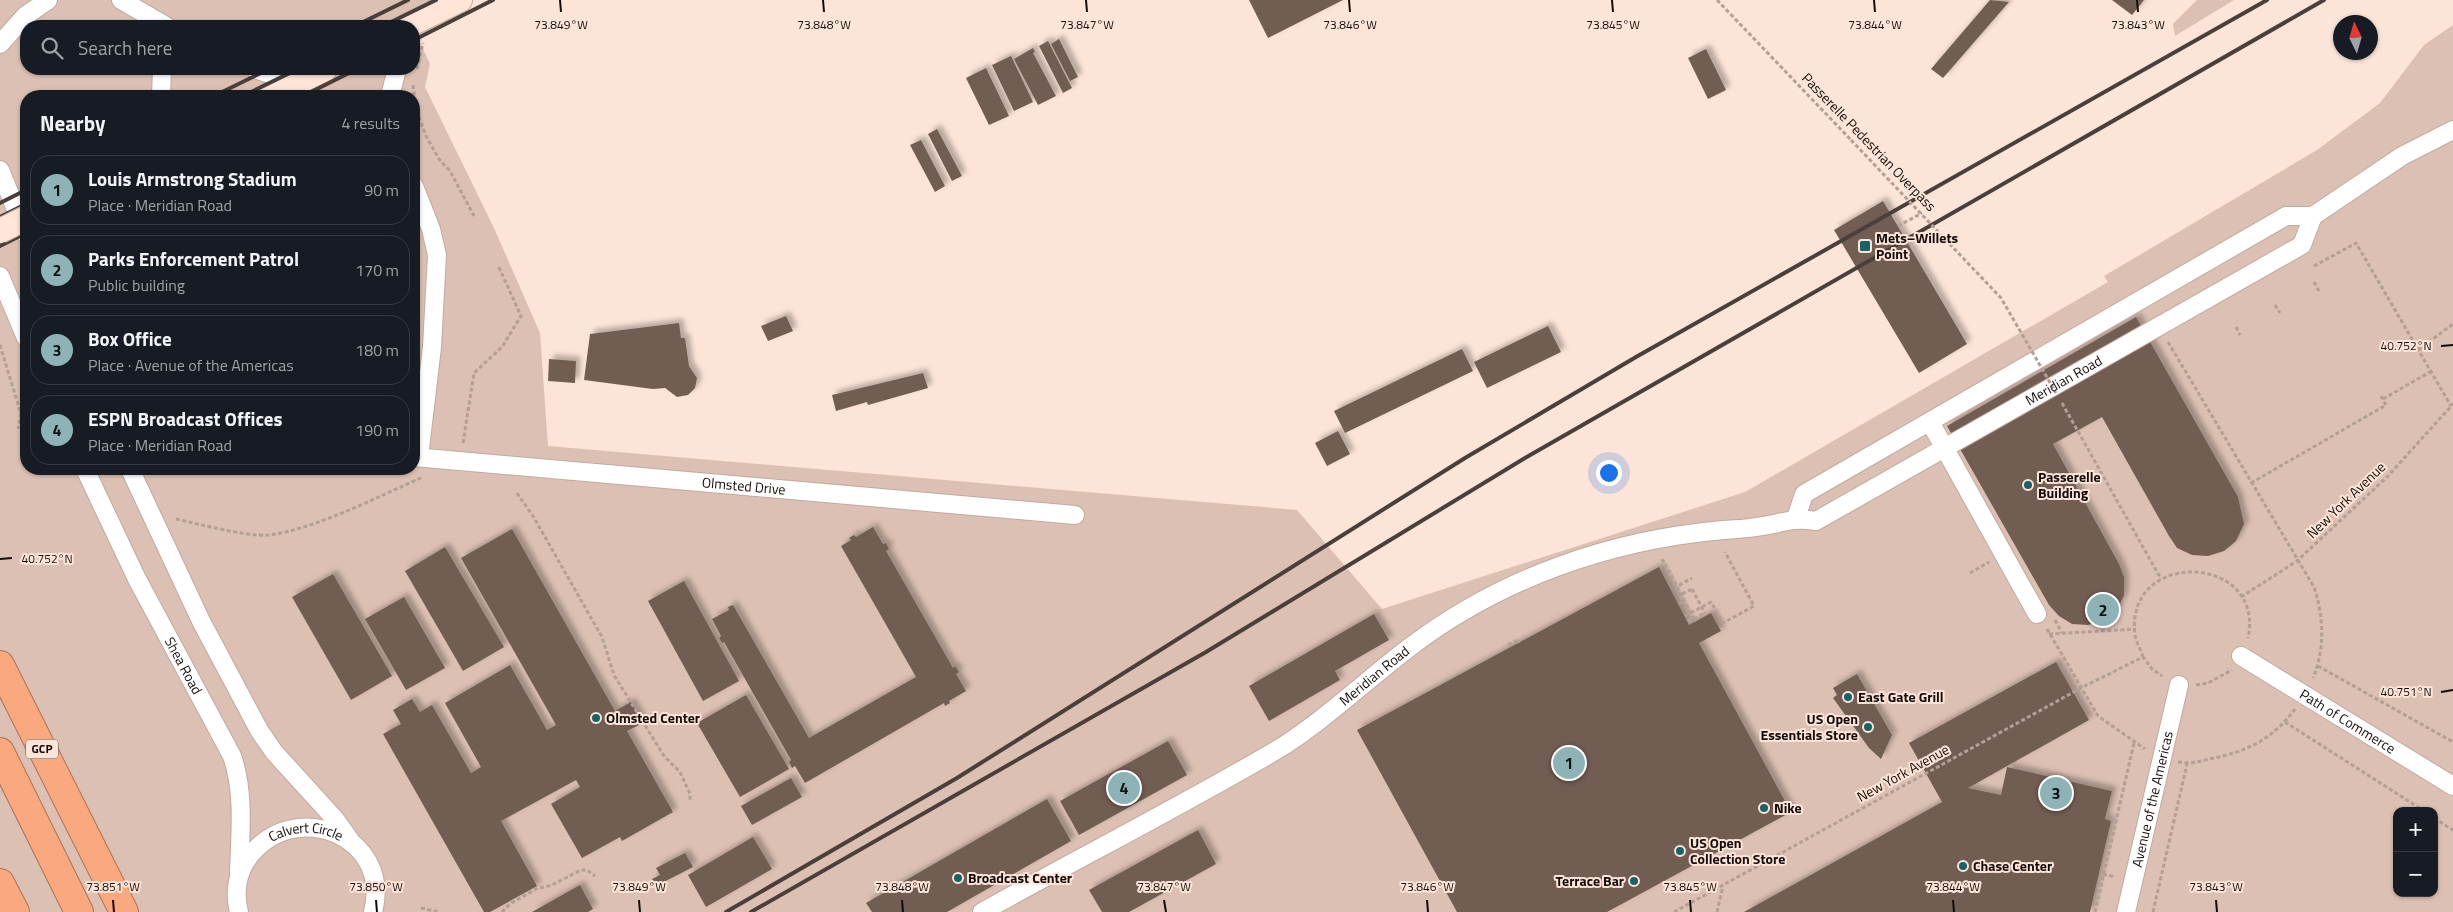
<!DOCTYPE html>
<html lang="en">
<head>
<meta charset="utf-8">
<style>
  :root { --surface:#171b24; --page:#242831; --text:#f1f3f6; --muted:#9ea1a6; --line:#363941; --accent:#8eb3b6 }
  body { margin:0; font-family:"Titillium Web",sans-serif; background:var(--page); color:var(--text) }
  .controls { position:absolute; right:15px; bottom:15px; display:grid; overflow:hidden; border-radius:10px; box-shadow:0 1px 4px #0004 }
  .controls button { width:45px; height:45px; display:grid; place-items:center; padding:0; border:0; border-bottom:1px solid var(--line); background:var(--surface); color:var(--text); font:25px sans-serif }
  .compass { position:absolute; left:2333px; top:15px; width:45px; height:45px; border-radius:50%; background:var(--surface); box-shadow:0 1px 4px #0004; rotate:355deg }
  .you { position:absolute; left:1608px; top:472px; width:18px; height:18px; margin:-12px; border:4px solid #fff; border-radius:50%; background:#1a73e8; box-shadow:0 0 0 8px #1a73e833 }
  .badge { display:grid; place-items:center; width:32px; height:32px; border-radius:50%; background:var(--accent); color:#111; font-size:16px; font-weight:700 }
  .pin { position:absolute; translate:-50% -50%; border:2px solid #fff; box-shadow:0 1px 5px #0006 }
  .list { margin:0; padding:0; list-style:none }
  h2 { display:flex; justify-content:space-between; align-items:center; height:65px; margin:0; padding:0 20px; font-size:21px }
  h2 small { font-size:16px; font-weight:400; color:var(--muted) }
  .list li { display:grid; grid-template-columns:32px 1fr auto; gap:15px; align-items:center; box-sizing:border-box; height:70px; margin:0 10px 10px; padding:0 10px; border:1px solid var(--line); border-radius:20px }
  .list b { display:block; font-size:19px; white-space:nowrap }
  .list p { margin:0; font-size:16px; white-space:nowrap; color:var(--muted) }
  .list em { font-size:16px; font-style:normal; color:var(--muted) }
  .icon { flex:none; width:28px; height:28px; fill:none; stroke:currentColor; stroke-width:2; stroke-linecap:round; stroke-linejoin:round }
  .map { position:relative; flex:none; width:2453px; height:912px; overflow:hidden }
  .search { position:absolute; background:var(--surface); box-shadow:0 1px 4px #0004; left:20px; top:20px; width:400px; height:55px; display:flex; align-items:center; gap:12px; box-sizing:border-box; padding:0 18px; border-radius:20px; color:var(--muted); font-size:19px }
  .panel { position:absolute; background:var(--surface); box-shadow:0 1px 4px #0004; left:20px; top:90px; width:400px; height:385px; border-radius:20px }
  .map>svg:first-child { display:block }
  .green { fill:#dcc0b3; fill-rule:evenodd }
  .building { fill:#725d53; filter:url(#shadow) }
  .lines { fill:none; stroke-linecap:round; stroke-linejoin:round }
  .street-casing { stroke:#c1aa9e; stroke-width:20 }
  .secondary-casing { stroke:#c1aa9e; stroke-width:26 }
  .highway-casing { stroke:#aa7255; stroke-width:30 }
  .path { stroke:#b39f96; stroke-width:3; stroke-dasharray:4 2.5; stroke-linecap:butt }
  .street { stroke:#fff; stroke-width:18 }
  .secondary { stroke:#fee5d8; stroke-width:24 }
  .highway { stroke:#faa97e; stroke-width:28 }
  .rail { stroke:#4b3f39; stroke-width:4 }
  .secondary-bridge-casing { stroke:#c1aa9e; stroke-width:26; stroke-linecap:butt }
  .path-bridge { stroke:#b39f96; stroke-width:3; stroke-dasharray:4 2.5; stroke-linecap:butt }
  .secondary-bridge { stroke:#fee5d8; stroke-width:24 }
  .ticks { fill:none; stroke:#140c08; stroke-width:2 }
  .poi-dot { fill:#156467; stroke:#fde4d8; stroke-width:2 }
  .labels { text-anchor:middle; stroke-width:4; stroke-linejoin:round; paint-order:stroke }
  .shield { fill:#fde4d8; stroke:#5a4d46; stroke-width:1 }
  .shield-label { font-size:12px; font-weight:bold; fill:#140c08 }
  .street-label { font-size:14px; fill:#140c08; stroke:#fde4d8 }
  .poi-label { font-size:14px; font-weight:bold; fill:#140c08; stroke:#fde4d8; text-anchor:start }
  .ticks-label { font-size:12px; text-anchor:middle; fill:#140c08; stroke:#fde4d8; stroke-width:4; stroke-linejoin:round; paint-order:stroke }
</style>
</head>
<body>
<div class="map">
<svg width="2453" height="912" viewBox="0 0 2453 912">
  <defs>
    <filter id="shadow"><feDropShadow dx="4.5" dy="-4.5" stdDeviation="2.5" flood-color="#0004"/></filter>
  </defs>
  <rect width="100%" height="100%" fill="#fde4d8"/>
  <!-- green -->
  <g class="green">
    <path d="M0 0H460L412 26H26V69H414V30L430 64 425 87 494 228 540 333 548 446 1297 510 1382 609 1745 492 2108 282 2104 276 2317 150 2380 103 2424 45 2453 25V912H0ZM26 96H414V469H26ZM2397 811H2434V893H2397Z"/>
    <polygon points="2197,0 2234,0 2175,36 2173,24"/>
  </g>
  <!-- building -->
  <g class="building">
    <polygon points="1249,0 1343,0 1268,38"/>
    <polygon points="1990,0 2009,2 1943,78 1931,69"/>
    <polygon points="2112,0 2144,0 2132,15"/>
    <polygon points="1059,39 1078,77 1070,81 1051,44"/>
    <polygon points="1048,41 1072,88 1063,93 1039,46"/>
    <polygon points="1033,48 1035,52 1033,53 1056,96 1038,105 1014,59"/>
    <polygon points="1706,49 1726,90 1708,99 1688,58"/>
    <polygon points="1011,56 1033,102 1014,111 992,65"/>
    <polygon points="986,68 1009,116 989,125 966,78"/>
    <polygon points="937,129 962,176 952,181 928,134"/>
    <polygon points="921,140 945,186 935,192 910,145"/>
    <polygon points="1883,201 1967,344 1919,373 1834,230"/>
    <polygon points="786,316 793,331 768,341 761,326"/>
    <polygon points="2136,317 2238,497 2244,524 2236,541 2224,551 2208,556 2192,555 2177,548 2169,536 2102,417 2053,444 2119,564 2124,577 2124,595 2117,610 2104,620 2088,625 2072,624 2059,616 2049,605 1947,426"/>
    <polygon points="679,323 681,338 685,338 689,366 697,378 695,388 688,395 677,397 665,388 653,389 584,380 590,334"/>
    <polygon points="1548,326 1561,352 1487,388 1474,362"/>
    <polygon points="1462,349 1473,371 1345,433 1334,411"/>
    <polygon points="549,359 576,361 575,383 548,381"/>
    <polygon points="923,373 928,388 868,405 867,402 836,411 832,395"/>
    <polygon points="1338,431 1350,454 1327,466 1315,443"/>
    <polygon points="873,527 883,544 886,543 889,549 886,551 953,668 955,666 959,672 956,674 966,691 949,701 950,703 945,706 944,703 805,783 795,766 792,768 789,762 791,760 724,642 722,643 719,638 721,636 712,619 729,610 728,607 733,605 809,738 916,677 841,546 851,540 849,538 854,535 856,537"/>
    <polygon points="512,529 615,711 631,702 643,723 627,731 673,812 622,841 620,837 582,858 551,804 580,787 576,780 501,821 537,886 490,912 484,912 383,734 401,724 393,710 412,699 420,712 432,705 471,773 481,767 445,703 510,665 547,730 556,725 461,558"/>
    <polygon points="445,547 504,647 463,671 405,571"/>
    <polygon points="1659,567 1689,625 1711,613 1721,631 1699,643 1791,812 1607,912 1457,912 1357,730"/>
    <polygon points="333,574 392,676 351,700 292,597"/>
    <polygon points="684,581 739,681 703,701 648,601"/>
    <polygon points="404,597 445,668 406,690 365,619"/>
    <polygon points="1374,614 1389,640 1335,671 1340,680 1269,721 1249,686"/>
    <polygon points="2056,662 2089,720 1968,788 2001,795 2007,767 2112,791 2105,819 2111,821 2090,912 1744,912 1942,802 1909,743"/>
    <polygon points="1857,674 1892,735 1881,759 1869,748 1833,698 1837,695 1833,688"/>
    <polygon points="746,695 789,769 740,797 697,723"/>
    <polygon points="1168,741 1187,775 1079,835 1060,801"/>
    <polygon points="791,778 802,797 752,825 741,806"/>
    <polygon points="1047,799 1071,841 947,912 872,912 866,903"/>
    <polygon points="1198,830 1216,864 1129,912 1102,912 1089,890"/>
    <polygon points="753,837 772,869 706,907 688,875"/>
    <polygon points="685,853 693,867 656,886 652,879 660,875 656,868"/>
    <polygon points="580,885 593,909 588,912 532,912"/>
  </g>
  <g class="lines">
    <!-- street casing -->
    <g class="street-casing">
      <g id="street">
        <polyline points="121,0 166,26"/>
        <polyline points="0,44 25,16 48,0"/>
        <polyline points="255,69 297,83"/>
        <polyline points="161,96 162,69"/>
        <polyline points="390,96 397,69"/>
        <polyline points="0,170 26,234"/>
        <polyline points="414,186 431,229 437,255 432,347 419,457"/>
        <polyline points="0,276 26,338"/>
        <polyline points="1930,422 2037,614"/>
        <path id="s1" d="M414 457 1075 515"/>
        <path id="s2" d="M85 469 137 579 232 756C245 793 240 835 239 873"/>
        <polyline points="130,469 201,621 259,730 274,752 335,819 352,843"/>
        <polyline points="1796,518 1804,494 2286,216 2313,216 2402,156 2453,130"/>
        <path id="s3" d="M2241 656 2453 786"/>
        <path id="s4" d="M239 912C234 894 237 873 248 858 294 796 393 836 373 912"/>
        <path id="s5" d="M982 912C1079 858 1179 807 1275 751 1323 722 1365 681 1410 647 1501 578 1610 540 1723 530 1734 529 1745 529 1756 527 1781 524 1790 517 1816 521L2302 245 2313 216"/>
        <path id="s6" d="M2126 912 2179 685"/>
      </g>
    </g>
    <!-- secondary casing -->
    <g class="secondary-casing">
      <g id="secondary">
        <polyline points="407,26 460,0"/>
        <polyline points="270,96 325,69"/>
      </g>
    </g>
    <!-- highway casing -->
    <g class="highway-casing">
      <g id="highway">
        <polyline points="0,665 124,912"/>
        <polyline points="0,752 79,912"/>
        <polyline points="0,883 15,912"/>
      </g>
    </g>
    <!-- path -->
    <g class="path">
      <polyline points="1717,0 1851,140"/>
      <polyline points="417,69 423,43"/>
      <polyline points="413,85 416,109 426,136 439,159 450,171 474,216"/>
      <polyline points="1898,226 1922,213"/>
      <polyline points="2314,266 2356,243 2451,406"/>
      <polyline points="2314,282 2319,291"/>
      <polyline points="2275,305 2280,313"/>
      <polyline points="2236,327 2240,335"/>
      <path d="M2168 342 2314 587C2324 617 2325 649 2313 678"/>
      <polyline points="0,345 21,414 18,429"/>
      <polyline points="2418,350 2453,324"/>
      <polyline points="2383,399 2430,372"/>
      <polyline points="2062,403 2161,579"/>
      <polyline points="463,443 474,373 502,347 521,316 498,265"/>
      <polyline points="2251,483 2386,405 2381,396"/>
      <polyline points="517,493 533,516 602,637 614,675 664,756 680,772 690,794 690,800"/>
      <path d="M176 519C199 524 247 537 269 535 316 529 379 496 423 477"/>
      <polyline points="1662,559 1665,564"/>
      <polyline points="1970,573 1989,562"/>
      <polyline points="1682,594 1692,589"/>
      <polyline points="2241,597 2297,561 2388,476 2453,404"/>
      <polyline points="1679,604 1683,602"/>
      <polyline points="1689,613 1676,587 1692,578"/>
      <polyline points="1685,616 1711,602 1723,623 1754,606 1725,552"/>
      <polyline points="2055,620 2062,633"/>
      <polyline points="1688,622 1705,613"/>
      <polyline points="2047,629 2098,716 2145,749"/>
      <polyline points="2049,634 2136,629"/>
      <polyline points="1508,645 1518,640 1519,643"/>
      <path d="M2143 657C2141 650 2136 642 2135 635 2124 548 2266 553 2248 638"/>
      <polyline points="2318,666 2453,742"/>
      <polyline points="2196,685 2208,683 2232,670"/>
      <polyline points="2285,722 2424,811"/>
      <path d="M2178 762C2189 764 2199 762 2209 759 2246 752 2272 740 2295 709"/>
      <polyline points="2434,818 2453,830"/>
      <polyline points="2103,874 2115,877"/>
      <polyline points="421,908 439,912"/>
      <polyline points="502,912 510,904 536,889 552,885 581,870 587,870 595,876"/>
      <polyline points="1674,912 2081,688 2143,657 2152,669 2162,676"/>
      <polyline points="1717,912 1723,886"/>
      <polyline points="2095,912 2134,743"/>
      <polyline points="2153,912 2187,764"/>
    </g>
    <!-- street -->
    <use href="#street" class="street"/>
    <!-- secondary -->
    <use href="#secondary" class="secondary"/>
    <!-- highway -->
    <use href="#highway" class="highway"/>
    <!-- rail -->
    <g class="rail">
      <polyline points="355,26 408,0"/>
      <polyline points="383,26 436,0"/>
      <polyline points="414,40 493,0"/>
      <polyline points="214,96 269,69"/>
      <polyline points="243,96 298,69"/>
      <polyline points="303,96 357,69"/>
      <polyline points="0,203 26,190"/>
      <polyline points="0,217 26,204"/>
      <polyline points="0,246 26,233"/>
      <polyline points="726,912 957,778 1465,458 1636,357 2267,0"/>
      <polyline points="751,912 1206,652 1525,458 2324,0"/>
    </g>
    <!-- secondary-bridge casing -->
    <g class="secondary-bridge-casing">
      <polyline id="secondary-bridge" points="0,231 26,218"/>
    </g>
    <!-- path-bridge -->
    <g class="path-bridge">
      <polyline points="1851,140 2001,298 2056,393"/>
      <polyline points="1665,564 1694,619"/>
      <polyline points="1692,589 1705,613"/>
      <polyline points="1688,621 1693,617"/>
    </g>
    <!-- secondary-bridge -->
    <use href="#secondary-bridge" class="secondary-bridge"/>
  </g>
  <!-- ticks -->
  <path class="ticks" d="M560 0 561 12M823 0 824 12M1086 0 1087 12M1349 0 1350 12M1612 0 1613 12M1874 0 1875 12M2137 0 2138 12M2441 346 2453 345M0 559 12 558M2441 692 2453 690M113 900 114 912M376 900 377 912M639 900 640 912M902 900 903 912M1164 900 1166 912M1427 900 1428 912M1690 900 1691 912M1953 900 1954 912M2216 900 2217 912"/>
  <!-- markers -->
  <g class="poi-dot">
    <rect x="1859" y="240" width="12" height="12" rx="2.5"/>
    <circle cx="2028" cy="485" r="5"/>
    <circle cx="1848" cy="697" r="5"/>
    <circle cx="596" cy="718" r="5"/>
    <circle cx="1868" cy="727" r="5"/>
    <circle cx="1764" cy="808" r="5"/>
    <circle cx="1680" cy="851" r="5"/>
    <circle cx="1963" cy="866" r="5"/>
    <circle cx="958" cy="878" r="5"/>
    <circle cx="1634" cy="881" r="5"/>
  </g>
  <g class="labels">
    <!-- shield labels -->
    <rect class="shield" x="26" y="739.5" width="32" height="19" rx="4"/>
    <g class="shield-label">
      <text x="42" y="753">GCP</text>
    </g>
    <!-- street labels -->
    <g class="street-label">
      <text transform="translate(1869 142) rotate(46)" y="5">Passerelle Pedestrian Overpass</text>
      <text dy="5" stroke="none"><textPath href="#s5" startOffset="1222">Meridian Road</textPath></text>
      <text dy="5" stroke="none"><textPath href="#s1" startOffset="331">Olmsted Drive</textPath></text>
      <text transform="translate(2346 500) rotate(-44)" y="5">New York Avenue</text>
      <text dy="5" stroke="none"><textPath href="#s2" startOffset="220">Shea Road</textPath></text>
      <text dy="5" stroke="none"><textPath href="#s5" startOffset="459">Meridian Road</textPath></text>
      <text dy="5" stroke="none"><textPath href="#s3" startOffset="125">Path of Commerce</textPath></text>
      <text transform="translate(1903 773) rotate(-29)" y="5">New York Avenue</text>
      <text dy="5" stroke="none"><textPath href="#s6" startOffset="116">Avenue of the Americas</textPath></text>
      <text dy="5" stroke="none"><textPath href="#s4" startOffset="124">Calvert Circle</textPath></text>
    </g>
    <!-- poi labels -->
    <g class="poi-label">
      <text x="1876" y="243">Mets–Willets<tspan x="1876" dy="16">Point</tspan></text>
      <text x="2038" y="482">Passerelle<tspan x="2038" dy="16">Building</tspan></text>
      <text x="1858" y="702">East Gate Grill</text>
      <text x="606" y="723">Olmsted Center</text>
      <text x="1858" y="724" text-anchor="end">US Open<tspan x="1858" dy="16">Essentials Store</tspan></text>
      <text x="1774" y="813">Nike</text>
      <text x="1690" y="848">US Open<tspan x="1690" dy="16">Collection Store</tspan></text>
      <text x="1973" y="871">Chase Center</text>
      <text x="968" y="883">Broadcast Center</text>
      <text x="1624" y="886" text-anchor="end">Terrace Bar</text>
    </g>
  </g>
  <g class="ticks-label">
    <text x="561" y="29">73.849°W</text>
    <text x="824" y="29">73.848°W</text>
    <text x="1087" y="29">73.847°W</text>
    <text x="1350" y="29">73.846°W</text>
    <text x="1613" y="29">73.845°W</text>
    <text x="1875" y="29">73.844°W</text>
    <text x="2138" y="29">73.843°W</text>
    <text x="2406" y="350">40.752°N</text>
    <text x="47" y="563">40.752°N</text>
    <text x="2406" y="696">40.751°N</text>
    <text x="113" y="891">73.851°W</text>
    <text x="376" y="891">73.850°W</text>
    <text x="639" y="891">73.849°W</text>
    <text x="902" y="891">73.848°W</text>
    <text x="1164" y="891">73.847°W</text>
    <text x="1427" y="891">73.846°W</text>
    <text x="1690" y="891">73.845°W</text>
    <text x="1953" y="891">73.844°W</text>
    <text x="2216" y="891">73.843°W</text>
  </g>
</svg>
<div class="controls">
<button>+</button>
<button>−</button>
</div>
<svg class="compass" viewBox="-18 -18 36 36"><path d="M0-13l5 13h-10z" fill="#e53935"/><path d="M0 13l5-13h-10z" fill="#9ea1a6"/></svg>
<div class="you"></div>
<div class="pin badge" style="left:1569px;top:763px">1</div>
<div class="pin badge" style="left:2103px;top:610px">2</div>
<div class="pin badge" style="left:2056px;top:793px">3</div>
<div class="pin badge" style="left:1124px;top:788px">4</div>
<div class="search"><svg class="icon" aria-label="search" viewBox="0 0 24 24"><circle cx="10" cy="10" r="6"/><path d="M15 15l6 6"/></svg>Search here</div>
<section class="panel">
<h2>Nearby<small>4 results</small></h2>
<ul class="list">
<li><span class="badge">1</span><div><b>Louis Armstrong Stadium</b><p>Place · Meridian Road</p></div><em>90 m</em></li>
<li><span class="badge">2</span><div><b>Parks Enforcement Patrol</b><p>Public building</p></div><em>170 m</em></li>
<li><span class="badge">3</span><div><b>Box Office</b><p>Place · Avenue of the Americas</p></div><em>180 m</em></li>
<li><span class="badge">4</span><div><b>ESPN Broadcast Offices</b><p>Place · Meridian Road</p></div><em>190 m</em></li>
</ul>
</section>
</div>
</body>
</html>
